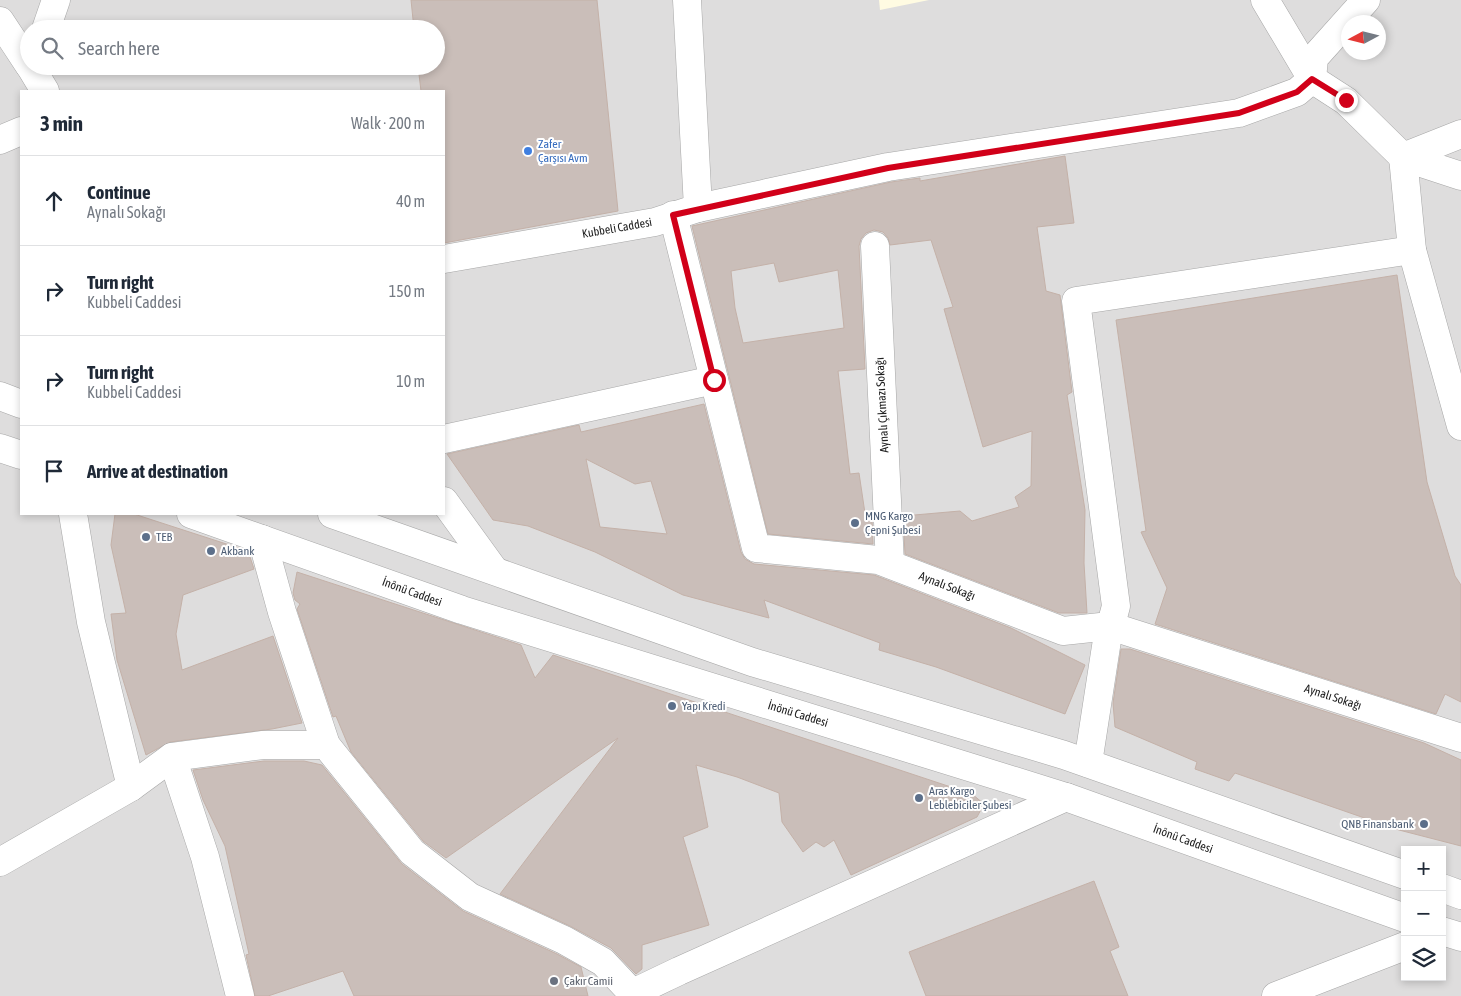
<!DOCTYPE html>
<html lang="en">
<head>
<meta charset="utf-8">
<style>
  :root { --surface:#fff; --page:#f2f2f3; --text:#1f2937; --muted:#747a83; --line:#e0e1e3 }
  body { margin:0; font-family:"Asap Condensed",sans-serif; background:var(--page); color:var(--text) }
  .controls { position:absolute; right:15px; bottom:15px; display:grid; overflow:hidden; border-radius:0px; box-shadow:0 2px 8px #0003 }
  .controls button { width:45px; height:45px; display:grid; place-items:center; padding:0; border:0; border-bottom:1px solid var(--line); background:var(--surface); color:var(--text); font:25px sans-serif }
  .compass { position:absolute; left:1341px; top:15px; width:45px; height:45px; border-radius:50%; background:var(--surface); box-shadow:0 2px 8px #0003; rotate:263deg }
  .stop { position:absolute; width:15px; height:15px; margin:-11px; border:4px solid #d10019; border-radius:50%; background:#fff }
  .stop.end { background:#d10019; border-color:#fff; box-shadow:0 1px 5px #0008 }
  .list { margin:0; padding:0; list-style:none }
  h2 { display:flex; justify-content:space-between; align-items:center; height:65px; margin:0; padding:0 20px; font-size:21px }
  h2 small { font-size:16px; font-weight:400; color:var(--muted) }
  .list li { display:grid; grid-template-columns:32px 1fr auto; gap:15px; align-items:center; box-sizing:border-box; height:90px; padding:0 20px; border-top:1px solid var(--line) }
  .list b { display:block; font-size:19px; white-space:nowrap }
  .list p { margin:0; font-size:16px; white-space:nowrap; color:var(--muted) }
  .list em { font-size:16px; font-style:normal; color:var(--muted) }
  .icon { flex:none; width:28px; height:28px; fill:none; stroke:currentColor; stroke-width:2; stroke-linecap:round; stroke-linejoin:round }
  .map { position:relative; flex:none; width:1461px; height:996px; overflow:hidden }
  .search { position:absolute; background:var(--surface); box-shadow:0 2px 8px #0003; left:20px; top:20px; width:425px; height:55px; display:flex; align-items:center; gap:12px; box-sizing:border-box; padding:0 18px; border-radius:28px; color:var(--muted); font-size:19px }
  .panel { position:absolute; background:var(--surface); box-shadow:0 2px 8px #0003; left:20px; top:90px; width:425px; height:425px; border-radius:0px }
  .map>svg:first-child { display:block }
  .residential { fill:#dedddd; fill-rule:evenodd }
  .education { fill:#fffbe2 }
  .building { fill:#cabeb9; stroke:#c4b1a8; fill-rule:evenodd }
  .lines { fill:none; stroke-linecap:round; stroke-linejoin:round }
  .minor-casing { stroke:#a7a7a7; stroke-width:29 }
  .tertiary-casing { stroke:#a7a7a7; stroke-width:29 }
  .minor { stroke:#fff; stroke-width:28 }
  .tertiary { stroke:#fff; stroke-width:28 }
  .route { stroke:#d10019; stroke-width:6 }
  .shop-dot { fill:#3f7fe0; stroke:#fff; stroke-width:2 }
  .service-dot { fill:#5c6f8a; stroke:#fff; stroke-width:2 }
  .worship-dot { fill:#6b7280; stroke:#fff; stroke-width:2 }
  .labels { text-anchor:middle; stroke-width:4; stroke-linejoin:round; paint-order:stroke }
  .shop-label { font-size:12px; fill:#366cbe; stroke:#fff; text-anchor:start }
  .street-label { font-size:12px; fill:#202020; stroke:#fff }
  .service-label { font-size:12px; fill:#4e5e75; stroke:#fff; text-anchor:start }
  .worship-label { font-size:12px; fill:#5b616d; stroke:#fff; text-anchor:start }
</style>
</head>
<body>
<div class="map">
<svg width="1461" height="996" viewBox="0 0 1461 996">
  <rect width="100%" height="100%" fill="#f1ece6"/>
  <!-- residential -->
  <path class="residential" d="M0 0H1461V996H0ZM1348 22H1378V52H1348ZM29 29H436V66H29ZM21 91H444V514H21ZM1405 850H1442V977H1405Z"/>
  <!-- education -->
  <polygon class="education" points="879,0 929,0 880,10"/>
  <!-- building -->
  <g class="building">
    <polygon points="411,0 597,0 618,211 444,243 444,91 421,91 418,66 436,66 436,29 414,29"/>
    <path d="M1065 156 1074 223 1037 227 1046 291 1060 295 1072 392 1067 395 1085 510 1084 563 1087 613H1059L905 554 903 516 960 511 972 521 1019 507 1015 497 1031 486 1032 431 983 447 944 309 953 307 931 240 890 245 888 238 883 232 874 230 866 233 861 239 859 246 865 369 838 371 850 474 859 473 866 520 872 519 873 544 768 534 692 226 891 182 920 178V181ZM774 263 779 282 838 270 844 328 743 343 735 308 731 271Z"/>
    <polygon points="1397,275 1427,482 1455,576 1461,585 1461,702 1445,694 1436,714 1155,624 1167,588 1141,532 1146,531 1116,320"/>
    <path d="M704 404 741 552 745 559 754 564 874 575 1011 628 1085 665 1065 714 936 667 879 650 880 643 764 600 769 618 683 595 595 552 528 526 493 520 447 454 579 425 581 432ZM586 459 635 484 651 481 667 534 600 527Z"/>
    <polygon points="115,514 134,514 248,551 254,569 183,595 176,634 182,670 273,636 302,723 272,729 170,742 146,755 117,660 111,614 126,613 111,545"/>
    <polygon points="297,572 521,645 535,678 553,655 972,794 984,804 977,817 851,875 834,840 824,847 816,842 803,852 782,822 779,793 737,777 696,765 708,827 683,837 709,925 642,945 642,969 636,974 611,948 570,926 500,894 618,738 446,858 423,841 351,752 336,716 333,717 297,609 300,604 295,600 293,593"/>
    <polygon points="1121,649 1130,649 1424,743 1461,760 1461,846 1399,830 1235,773 1229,781 1195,769 1197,762 1115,727 1113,703"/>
    <polygon points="264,761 304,761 322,765 402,864 463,911 557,954 581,967 588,996 354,996 343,971 268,996 255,996 246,955 249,954 225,846 203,800 193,770"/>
    <polygon points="1094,881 1119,947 1110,951 1128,996 926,996 909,952"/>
  </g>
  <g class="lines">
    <!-- minor casing -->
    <g class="minor-casing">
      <g id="minor">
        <polyline points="687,0 698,208"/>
        <polyline points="1265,0 1312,79"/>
        <polyline points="0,21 29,65"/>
        <polyline points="46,29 56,0"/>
        <polyline points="30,66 45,91"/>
        <polyline points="1312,79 1314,58 1366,0"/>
        <polyline points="1461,134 1403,157 1412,250 1461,426"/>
        <polyline points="0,140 21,131"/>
        <polyline points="673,215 756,548 878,560 1063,631 1110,626 1461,738"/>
        <polyline points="875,246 890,564"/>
        <polyline points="444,259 655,222 698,208 888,167 1239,113 1297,92 1312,79"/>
        <polyline points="444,439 714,380"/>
        <polyline points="444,501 494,570"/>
        <polyline points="73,514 91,622 131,787"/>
        <polyline points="262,539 282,612 326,745 412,852 470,897 564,940 603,962 635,996"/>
        <polyline points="172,757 205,857 240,996"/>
        <polyline points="1088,763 1107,640 1116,606 1076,301 1412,250"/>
        <polyline points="0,862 131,787 172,757 263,745 326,745"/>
        <polyline points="633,993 679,971 1066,797"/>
        <polyline points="1276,996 1405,946"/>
      </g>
    </g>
    <!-- tertiary casing -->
    <g class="tertiary-casing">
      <g id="tertiary">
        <polyline points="1312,79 1346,101 1403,157 1461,176"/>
        <polyline points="0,396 21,404"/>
        <polyline points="0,448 21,455"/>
        <polyline points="191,514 462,610 1066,797 1405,918"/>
        <polyline points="332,514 752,662 1064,755 1405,875"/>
        <polyline points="1442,888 1461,895"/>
        <polyline points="1442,931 1461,937"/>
      </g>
    </g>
    <!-- minor -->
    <use href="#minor" class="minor"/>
    <!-- tertiary -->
    <use href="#tertiary" class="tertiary"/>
  </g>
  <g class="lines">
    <!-- route -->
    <polyline class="route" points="714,380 673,215 888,168 1239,113 1297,92 1312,79 1346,100"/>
  </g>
  <!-- markers -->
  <circle class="shop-dot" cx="528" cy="151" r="5"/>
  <g class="service-dot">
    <circle cx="855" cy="523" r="5"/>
    <circle cx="146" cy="537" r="5"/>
    <circle cx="211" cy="551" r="5"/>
    <circle cx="672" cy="706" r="5"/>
    <circle cx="919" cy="798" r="5"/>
    <circle cx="1424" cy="824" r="5"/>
  </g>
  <circle class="worship-dot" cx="554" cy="981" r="5"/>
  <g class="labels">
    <!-- shop labels -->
    <g class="shop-label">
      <text x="538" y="148">Zafer<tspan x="538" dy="14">Çarşısı Avm</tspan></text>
    </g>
    <!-- street labels -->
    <g class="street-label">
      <text transform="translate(617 228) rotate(-10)" y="4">Kubbeli Caddesi</text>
      <text transform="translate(882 405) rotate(-93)" y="4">Aynalı Çıkmazı Sokağı</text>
      <text transform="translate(947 586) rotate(21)" y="4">Aynalı Sokağı</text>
      <text transform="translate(412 592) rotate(20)" y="4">İnönü Caddesi</text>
      <text transform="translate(1333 697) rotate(18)" y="4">Aynalı Sokağı</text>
      <text transform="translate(798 714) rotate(17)" y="4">İnönü Caddesi</text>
      <text transform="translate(1183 839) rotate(20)" y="4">İnönü Caddesi</text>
    </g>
    <!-- service labels -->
    <g class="service-label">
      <text x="865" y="520">MNG Kargo<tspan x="865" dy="14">Çepni Şubesi</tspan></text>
      <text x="156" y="541">TEB</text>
      <text x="221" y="555">Akbank</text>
      <text x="682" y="710">Yapı Kredi</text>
      <text x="929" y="795">Aras Kargo<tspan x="929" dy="14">Leblebiciler Şubesi</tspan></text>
      <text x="1414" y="828" text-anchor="end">QNB Finansbank</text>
    </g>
    <!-- worship labels -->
    <g class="worship-label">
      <text x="564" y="985">Çakır Camii</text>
    </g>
  </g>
</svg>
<div class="controls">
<button>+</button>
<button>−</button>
<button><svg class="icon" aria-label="layers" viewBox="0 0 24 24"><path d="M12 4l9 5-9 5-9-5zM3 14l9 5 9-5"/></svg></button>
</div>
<svg class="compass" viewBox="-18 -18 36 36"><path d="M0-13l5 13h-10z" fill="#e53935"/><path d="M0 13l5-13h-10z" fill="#747a83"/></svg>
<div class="stop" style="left:714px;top:380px"></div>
<div class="stop end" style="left:1346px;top:100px"></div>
<div class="search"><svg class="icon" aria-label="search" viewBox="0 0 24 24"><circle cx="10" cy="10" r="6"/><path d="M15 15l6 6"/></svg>Search here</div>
<section class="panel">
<h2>3 min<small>Walk · 200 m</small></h2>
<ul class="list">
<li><svg class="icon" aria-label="ahead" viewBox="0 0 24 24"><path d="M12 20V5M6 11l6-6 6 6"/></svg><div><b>Continue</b><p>Aynalı Sokağı</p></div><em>40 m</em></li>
<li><svg class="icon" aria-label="right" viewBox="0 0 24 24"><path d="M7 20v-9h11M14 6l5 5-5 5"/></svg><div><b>Turn right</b><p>Kubbeli Caddesi</p></div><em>150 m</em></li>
<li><svg class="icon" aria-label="right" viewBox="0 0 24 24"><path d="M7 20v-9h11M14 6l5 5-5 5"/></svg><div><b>Turn right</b><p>Kubbeli Caddesi</p></div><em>10 m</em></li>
<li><svg class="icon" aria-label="arrive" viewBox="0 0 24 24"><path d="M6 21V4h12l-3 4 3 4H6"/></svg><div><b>Arrive at destination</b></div></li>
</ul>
</section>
</div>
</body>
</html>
